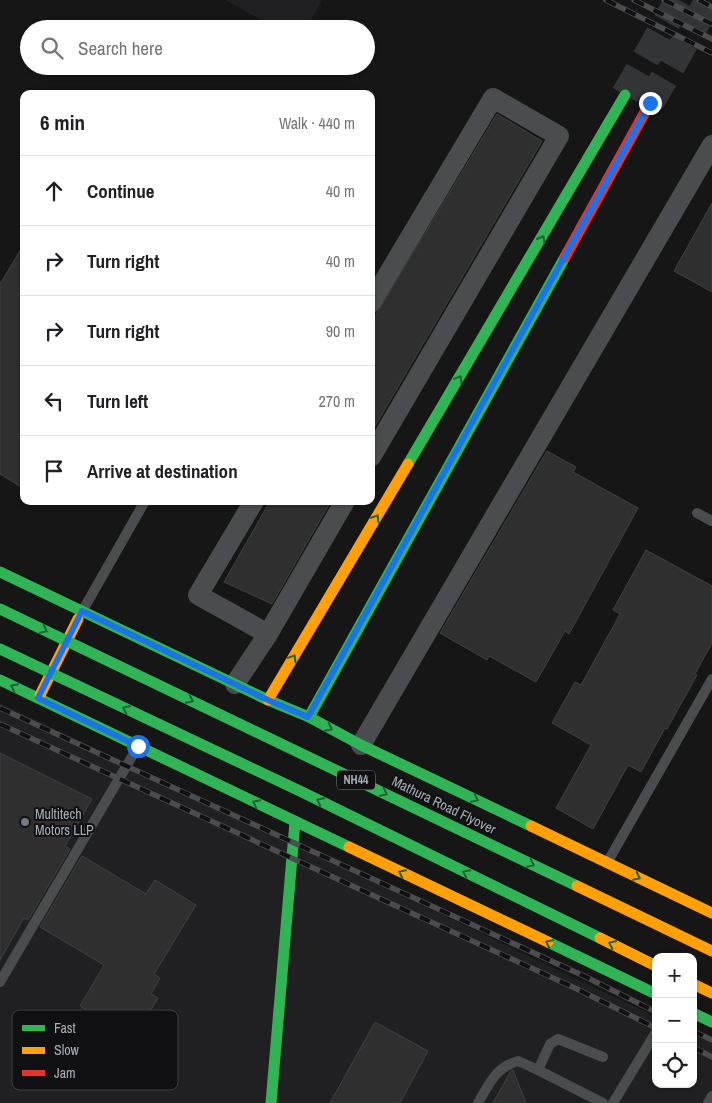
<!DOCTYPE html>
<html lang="en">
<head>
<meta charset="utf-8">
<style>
  :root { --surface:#fff; --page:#f2f2f2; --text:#202124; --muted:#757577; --line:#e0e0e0 }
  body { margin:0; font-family:"Archivo Narrow",sans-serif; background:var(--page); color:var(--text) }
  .controls { position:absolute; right:15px; bottom:15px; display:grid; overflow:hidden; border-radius:10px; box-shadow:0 1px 4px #0004 }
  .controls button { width:45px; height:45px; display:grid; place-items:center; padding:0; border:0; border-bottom:1px solid var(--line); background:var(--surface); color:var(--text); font:25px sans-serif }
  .stop { position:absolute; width:15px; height:15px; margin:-11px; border:4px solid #1a73e8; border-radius:50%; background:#fff }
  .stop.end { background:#1a73e8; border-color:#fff; box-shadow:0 1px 5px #0008 }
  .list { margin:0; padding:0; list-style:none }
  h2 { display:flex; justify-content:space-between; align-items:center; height:65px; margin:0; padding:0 20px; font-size:21px }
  h2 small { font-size:16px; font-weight:400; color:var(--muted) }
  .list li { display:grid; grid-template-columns:32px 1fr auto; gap:15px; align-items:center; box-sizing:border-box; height:70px; padding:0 20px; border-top:1px solid var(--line) }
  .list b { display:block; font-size:19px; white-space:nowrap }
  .list em { font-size:16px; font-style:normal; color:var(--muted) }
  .icon { flex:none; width:28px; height:28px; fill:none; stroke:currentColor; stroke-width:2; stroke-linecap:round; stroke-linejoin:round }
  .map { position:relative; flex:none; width:712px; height:1103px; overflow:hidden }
  .search { position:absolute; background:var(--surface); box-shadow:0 1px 4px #0004; left:20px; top:20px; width:355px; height:55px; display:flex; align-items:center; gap:12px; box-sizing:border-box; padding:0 18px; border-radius:28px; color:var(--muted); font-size:19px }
  .panel { position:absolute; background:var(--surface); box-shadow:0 1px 4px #0004; left:20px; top:90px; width:355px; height:415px; border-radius:10px }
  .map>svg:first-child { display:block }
  .built { fill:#202022 }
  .building { fill:#2f2f30; stroke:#3e4042 }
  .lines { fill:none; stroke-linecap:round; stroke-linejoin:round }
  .secondary-tunnel { stroke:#333436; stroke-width:28; stroke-dasharray:28 14; stroke-linecap:butt }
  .lane { stroke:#4a4c4f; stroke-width:10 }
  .street { stroke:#4a4c4f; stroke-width:20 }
  .fast { stroke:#30b455; stroke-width:11 }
  .slow { stroke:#ff9f0a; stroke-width:11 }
  .jam { stroke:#e5322d; stroke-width:11 }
  .rail-casing { stroke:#4a4c4e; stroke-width:5.5 }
  .rail { stroke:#101012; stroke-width:4; stroke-dasharray:11; stroke-linecap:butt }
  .fast-bridge { stroke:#30b455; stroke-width:11 }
  .slow-bridge { stroke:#ff9f0a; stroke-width:11 }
  .oneway { stroke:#206234 }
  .route { stroke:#1a73e8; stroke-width:6 }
  .poi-dot { fill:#74797f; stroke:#101012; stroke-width:2 }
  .labels { text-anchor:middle; stroke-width:4; stroke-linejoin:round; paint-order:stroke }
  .shield { fill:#101012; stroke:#7a7f86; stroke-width:1 }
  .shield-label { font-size:12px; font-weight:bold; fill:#a7aeb7 }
  .street-label { font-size:14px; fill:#a7aeb7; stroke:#101012 }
  .poi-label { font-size:14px; fill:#a7aeb7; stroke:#101012; text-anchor:start }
  .key { fill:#101012; stroke:#3d3f44; stroke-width:1 }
  .key-label { font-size:14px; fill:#a7aeb7 }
</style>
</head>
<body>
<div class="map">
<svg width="712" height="1103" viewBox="0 0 712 1103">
  <rect width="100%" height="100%" fill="#161616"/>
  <!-- built -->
  <g class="built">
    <polygon points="225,0 322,0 306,29 278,29"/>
    <polygon points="0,703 656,1017 656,1084 693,1084 693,1035 712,1043 712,1103 0,1103"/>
  </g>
  <!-- building -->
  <g class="building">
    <polygon points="497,114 542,141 371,433 371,323"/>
    <polygon points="712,203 712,292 674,271"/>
    <polygon points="24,244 24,489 0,474 0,284"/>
    <polygon points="547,451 576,467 573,472 638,508 569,634 565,631 536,682 489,656 487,660 440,633"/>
    <polygon points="270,501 331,501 272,604 224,582"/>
    <polygon points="646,550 712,586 712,643 695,674 697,675 667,729 665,728 641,772 628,765 593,829 556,808 591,745 552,723 575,682 581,685 620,614 613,610"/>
    <polygon points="0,753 92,799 65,846 70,849 28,920 24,918 0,960"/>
    <polygon points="82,856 146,894 155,880 196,905 154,974 160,978 151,994 158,998 134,1038 80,1006 104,965 40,927"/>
    <polygon points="375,1022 428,1051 400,1103 330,1103"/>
    <polygon points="513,1070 526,1103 493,1103 511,1071"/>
  </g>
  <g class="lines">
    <!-- secondary-tunnel -->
    <g class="secondary-tunnel">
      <polyline points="625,95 679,0"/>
      <polyline points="650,103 709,0"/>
    </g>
    <!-- lane -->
    <g class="lane">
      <polyline points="697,513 712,521"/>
      <polyline points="83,610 145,501"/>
      <polyline points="607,863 712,679"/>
      <polyline points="0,982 137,748"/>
      <path d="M478 1103C490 1083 495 1068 518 1061L538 1070"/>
      <polyline points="603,1103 538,1070 550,1044 558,1039 603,1057"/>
      <polyline points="613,1103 656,1032"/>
      <polyline points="708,1103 712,1096"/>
    </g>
    <!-- street -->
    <g class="street">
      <polyline points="371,303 493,98 559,136 371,457"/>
      <polyline points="254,501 198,595 268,634"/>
      <polyline points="235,684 268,634 345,501"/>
      <polyline points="361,745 712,145"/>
    </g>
    <!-- fast -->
    <g class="fast">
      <polyline points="408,464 625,95"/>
      <polyline points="0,572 268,700 309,717 361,745 531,826"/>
      <polyline points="0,680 349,847"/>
      <polyline points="309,717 565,257"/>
      <polyline points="548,942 656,994"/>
      <polyline points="693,1013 712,1022"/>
      <polyline points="271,1103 295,822"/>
    </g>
    <!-- slow -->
    <g class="slow">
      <polyline points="40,695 78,619"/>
      <polyline points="268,700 408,464"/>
      <polyline points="531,826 712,913"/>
      <polyline points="349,847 548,942"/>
      <polyline points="693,984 712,993"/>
    </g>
    <!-- jam -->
    <polyline class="jam" points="565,257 650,103"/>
    <!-- rail casing -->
    <g class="rail-casing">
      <g id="rail">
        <polyline points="606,0 712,53"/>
        <polyline points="634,0 712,39"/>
        <polyline points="664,0 712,24"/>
        <polyline points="699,0 712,7"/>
        <polyline points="0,708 584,976 656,1012"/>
        <polyline points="0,724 577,989 656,1028"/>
        <polyline points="693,1031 712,1040"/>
        <polyline points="693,1047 712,1057"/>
      </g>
    </g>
    <!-- rail -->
    <use href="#rail" class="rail"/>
    <!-- fast-bridge -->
    <g class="fast-bridge">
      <polyline points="0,609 577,886"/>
      <polyline points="0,649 302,792 600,938"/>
    </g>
    <!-- slow-bridge -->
    <g class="slow-bridge">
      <polyline points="577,886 712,951"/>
      <polyline points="600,938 656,966"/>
    </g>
  </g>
  <!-- one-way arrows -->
  <defs><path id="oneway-chevron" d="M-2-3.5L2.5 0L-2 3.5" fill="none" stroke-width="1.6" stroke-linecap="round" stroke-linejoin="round" transform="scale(1.25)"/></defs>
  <g class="oneway">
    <use href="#oneway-chevron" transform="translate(542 239) rotate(-60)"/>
    <use href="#oneway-chevron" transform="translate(459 379) rotate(-59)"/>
    <use href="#oneway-chevron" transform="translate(376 518) rotate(-59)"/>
    <use href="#oneway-chevron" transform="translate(44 630) rotate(26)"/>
    <use href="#oneway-chevron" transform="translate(293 658) rotate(-59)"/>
    <use href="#oneway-chevron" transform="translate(14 687) rotate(-154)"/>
    <use href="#oneway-chevron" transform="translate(190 700) rotate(26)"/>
    <use href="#oneway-chevron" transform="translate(126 709) rotate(-155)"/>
    <use href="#oneway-chevron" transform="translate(329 728) rotate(27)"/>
    <use href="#oneway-chevron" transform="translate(384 793) rotate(26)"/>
    <use href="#oneway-chevron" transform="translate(475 799) rotate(26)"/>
    <use href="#oneway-chevron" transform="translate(320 801) rotate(-154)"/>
    <use href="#oneway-chevron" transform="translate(256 803) rotate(-154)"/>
    <use href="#oneway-chevron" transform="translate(531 864) rotate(26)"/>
    <use href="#oneway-chevron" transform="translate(402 873) rotate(-154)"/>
    <use href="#oneway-chevron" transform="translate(466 873) rotate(-154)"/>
    <use href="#oneway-chevron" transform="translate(637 877) rotate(26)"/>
    <use href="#oneway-chevron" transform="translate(549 943) rotate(-154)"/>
    <use href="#oneway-chevron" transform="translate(612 944) rotate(-154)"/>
  </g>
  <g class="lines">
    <!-- route -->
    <polyline class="route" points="138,746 38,698 82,611 268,700 308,717 650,103"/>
  </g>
  <!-- markers -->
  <circle class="poi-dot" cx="25" cy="822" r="5"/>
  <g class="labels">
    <!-- shield labels -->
    <rect class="shield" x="337" y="770.5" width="38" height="19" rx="4"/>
    <g class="shield-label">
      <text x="356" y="784">NH44</text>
    </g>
    <!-- street labels -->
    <g class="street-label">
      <text transform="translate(444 805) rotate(26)" y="5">Mathura Road Flyover</text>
    </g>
    <!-- poi labels -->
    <g class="poi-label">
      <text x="35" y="819">Multitech<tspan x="35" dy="16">Motors LLP</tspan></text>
    </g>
  </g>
  <!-- legend -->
  <rect x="12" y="1010" width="166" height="80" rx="8" class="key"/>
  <rect x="22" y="1025" width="23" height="6" fill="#30b455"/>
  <rect x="22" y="1047" width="23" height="7" fill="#ff9f0a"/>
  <rect x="22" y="1070" width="23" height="6" fill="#e5322d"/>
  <g class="key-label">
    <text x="54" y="1033">Fast</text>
    <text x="54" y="1055">Slow</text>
    <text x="54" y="1078">Jam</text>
  </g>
</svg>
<div class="controls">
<button>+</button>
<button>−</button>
<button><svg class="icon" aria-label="locate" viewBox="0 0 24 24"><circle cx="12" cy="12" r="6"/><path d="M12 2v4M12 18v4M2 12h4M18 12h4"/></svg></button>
</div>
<div class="stop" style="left:138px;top:746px"></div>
<div class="stop end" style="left:650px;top:103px"></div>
<div class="search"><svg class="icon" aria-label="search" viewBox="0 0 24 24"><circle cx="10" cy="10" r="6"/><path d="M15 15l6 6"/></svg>Search here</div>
<section class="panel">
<h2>6 min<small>Walk · 440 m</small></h2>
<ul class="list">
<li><svg class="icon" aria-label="ahead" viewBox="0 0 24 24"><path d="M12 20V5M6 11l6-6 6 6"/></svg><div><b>Continue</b></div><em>40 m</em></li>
<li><svg class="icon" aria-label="right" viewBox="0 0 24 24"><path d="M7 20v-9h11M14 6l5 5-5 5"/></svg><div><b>Turn right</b></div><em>40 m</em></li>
<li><svg class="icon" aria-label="right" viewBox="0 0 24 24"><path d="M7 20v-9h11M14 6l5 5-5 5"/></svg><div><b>Turn right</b></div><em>90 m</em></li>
<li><svg class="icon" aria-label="left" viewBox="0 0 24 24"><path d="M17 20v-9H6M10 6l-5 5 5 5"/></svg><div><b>Turn left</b></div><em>270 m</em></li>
<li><svg class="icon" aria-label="arrive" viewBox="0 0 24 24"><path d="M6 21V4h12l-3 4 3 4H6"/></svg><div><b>Arrive at destination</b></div></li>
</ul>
</section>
</div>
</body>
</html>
